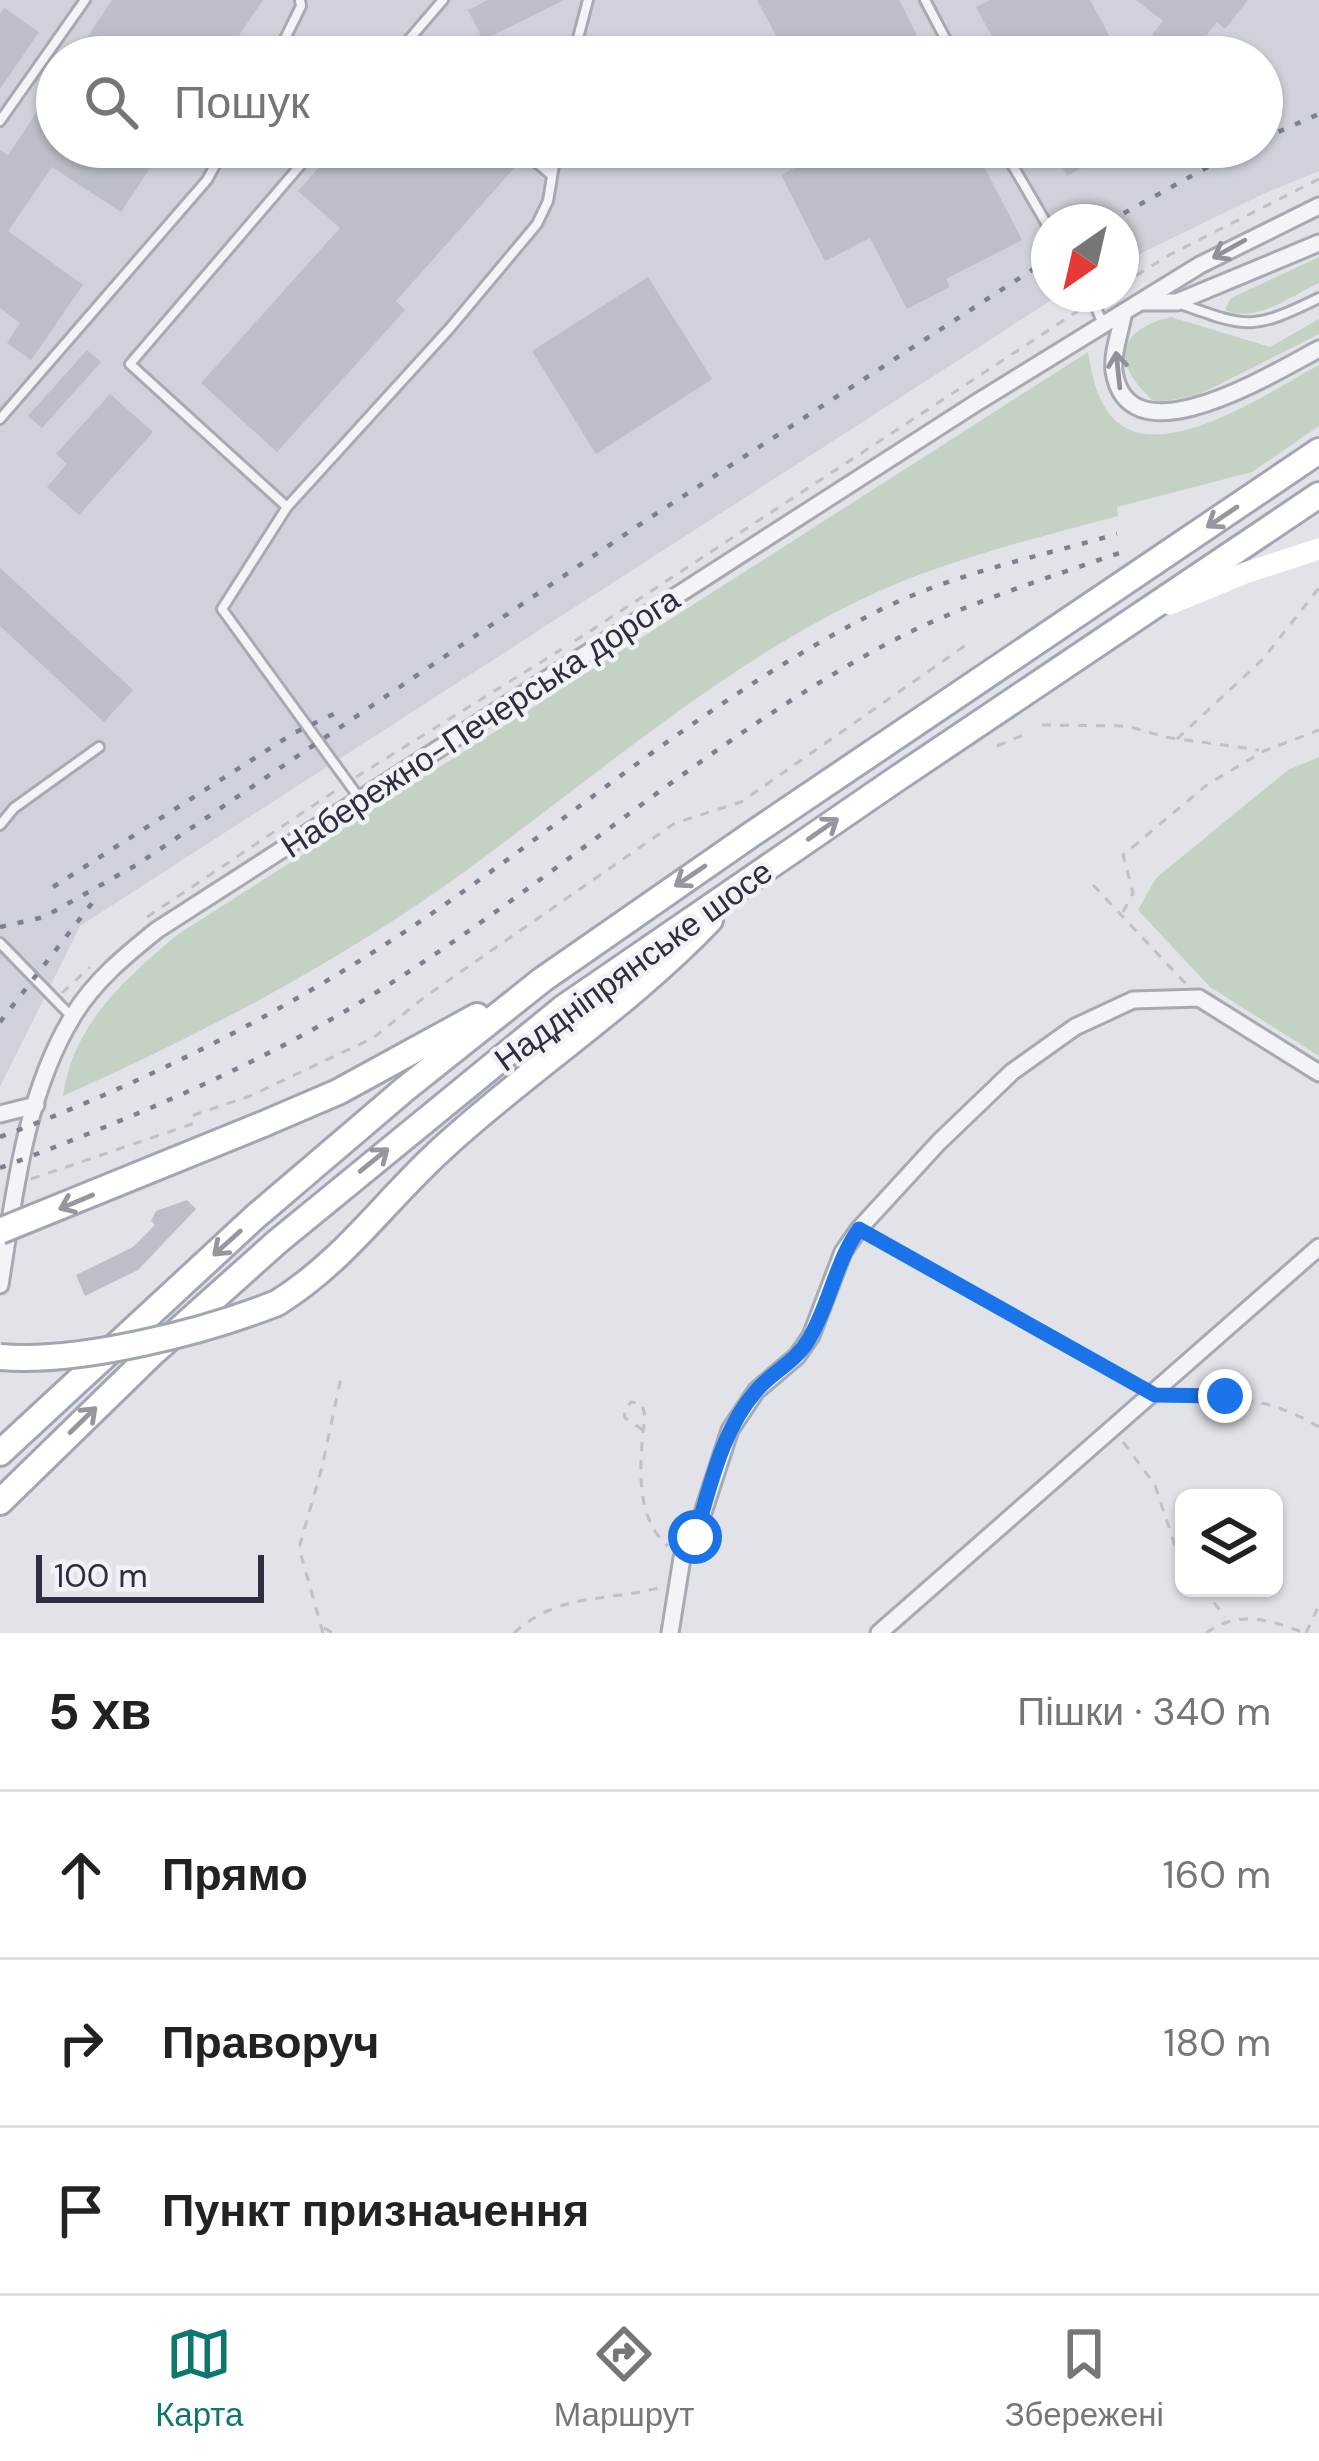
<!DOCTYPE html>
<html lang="uk">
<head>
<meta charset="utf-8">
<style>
  :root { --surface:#fff; --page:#f2f2f2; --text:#222; --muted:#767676; --line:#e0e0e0; --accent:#0f766e }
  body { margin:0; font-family:"DM Sans",sans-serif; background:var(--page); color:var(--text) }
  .controls { position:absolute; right:36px; bottom:36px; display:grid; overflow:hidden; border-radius:18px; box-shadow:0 3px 9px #0004 }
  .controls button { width:108px; height:108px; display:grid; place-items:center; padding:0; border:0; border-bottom:3px solid var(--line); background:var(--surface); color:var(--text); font:60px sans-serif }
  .compass { position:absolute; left:1031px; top:204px; width:108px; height:108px; border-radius:50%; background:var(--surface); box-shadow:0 3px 9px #0004; rotate:214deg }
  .scale { position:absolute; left:36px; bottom:30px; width:228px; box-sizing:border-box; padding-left:12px; border:6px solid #2b2f3f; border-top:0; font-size:33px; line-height:42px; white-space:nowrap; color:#2b2f3f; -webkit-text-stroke:9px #f0f2f6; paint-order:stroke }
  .stop { position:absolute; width:36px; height:36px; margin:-27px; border:9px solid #1a73e8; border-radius:50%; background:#fff }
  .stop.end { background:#1a73e8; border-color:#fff; box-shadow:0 3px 12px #0008 }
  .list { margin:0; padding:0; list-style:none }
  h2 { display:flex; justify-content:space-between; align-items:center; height:156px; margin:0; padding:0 48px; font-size:51px }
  h2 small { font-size:39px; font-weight:400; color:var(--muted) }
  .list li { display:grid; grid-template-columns:78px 1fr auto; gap:36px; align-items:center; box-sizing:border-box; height:168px; padding:0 48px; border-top:3px solid var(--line) }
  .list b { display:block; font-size:45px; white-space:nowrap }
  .list em { font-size:39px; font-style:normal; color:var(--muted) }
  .icon { flex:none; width:66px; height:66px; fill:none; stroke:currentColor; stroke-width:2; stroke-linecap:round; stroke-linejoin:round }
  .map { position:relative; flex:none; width:1319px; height:1633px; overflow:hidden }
  .search { position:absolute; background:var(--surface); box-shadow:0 3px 9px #0004; left:36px; right:36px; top:36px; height:132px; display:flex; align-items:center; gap:30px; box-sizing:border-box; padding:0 42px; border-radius:66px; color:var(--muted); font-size:45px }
  .sheet { height:660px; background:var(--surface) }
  nav { display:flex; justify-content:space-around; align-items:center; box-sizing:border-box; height:168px; border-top:3px solid var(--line); background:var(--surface); font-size:33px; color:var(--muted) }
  nav a { display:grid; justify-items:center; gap:6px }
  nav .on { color:var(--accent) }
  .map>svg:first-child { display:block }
  .built { fill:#cfd2da; fill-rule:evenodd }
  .green { fill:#c4d2c3 }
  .building { fill:#bcbec8 }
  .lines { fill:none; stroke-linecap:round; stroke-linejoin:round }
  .lane-casing { stroke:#a7a9b3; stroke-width:14 }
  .street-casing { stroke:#a7a9b3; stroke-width:21 }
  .primary-casing { stroke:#a1a6b3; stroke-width:30 }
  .path { stroke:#bfc1c7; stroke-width:3; stroke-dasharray:9 9; stroke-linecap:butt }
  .lane { stroke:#f3f4f7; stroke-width:8 }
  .street { stroke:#f3f4f7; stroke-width:15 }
  .secondary { stroke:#fff; stroke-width:21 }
  .primary { stroke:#fff; stroke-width:24 }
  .rail { stroke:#7c8191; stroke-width:4.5; stroke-dasharray:6 12; stroke-linecap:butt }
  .primary-bridge-casing { stroke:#a1a6b3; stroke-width:30; stroke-linecap:butt }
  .primary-bridge { stroke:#fff; stroke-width:24 }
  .oneway { stroke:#8f929b }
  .oneway2 { stroke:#95979f }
  .route { stroke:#1a73e8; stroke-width:15 }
  .labels { text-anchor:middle; stroke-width:9; stroke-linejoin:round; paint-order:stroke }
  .street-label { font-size:33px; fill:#2b2f3f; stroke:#f0f2f6 }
</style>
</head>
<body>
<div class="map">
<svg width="1319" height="1633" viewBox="0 0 1319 1633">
  <rect width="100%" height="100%" fill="#e1e3e9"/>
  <!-- built -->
  <path class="built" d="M0 0H1319V171L1265 193 1121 263V222H1049V294H1061L80 926 0 1087ZM57 57H1262V147H57Z"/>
  <!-- green -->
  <g class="green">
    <path d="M1319 257V283C1291 296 1256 324 1225 310L1231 298Z"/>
    <path d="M1171 317 1270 347 1319 319V334L1198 395 1156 403C1113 367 1112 331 1171 317Z"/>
    <path d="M1088 352C1092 376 1098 405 1117 422 1165 464 1274 389 1319 365V426L1252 472 1117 507 1118 516C1037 538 952 558 875 593 725 661 587 784 453 880 332 966 198 1036 63 1096 73 1024 124 980 177 935Z"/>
    <polygon points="1319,757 1319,1056 1210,987 1138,910 1156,878 1288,770"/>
  </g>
  <!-- building -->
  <g class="building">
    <polygon points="112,0 263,0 224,57 74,57"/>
    <polygon points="488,0 564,0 483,40 468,10"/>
    <polygon points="757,0 899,0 928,57 787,57"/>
    <polygon points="990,0 1090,0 1121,57 1003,57 976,7"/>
    <polygon points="1136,0 1248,0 1225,29 1217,22 1190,56 1183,51 1178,57 1170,57 1162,50 1166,45 1152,34 1163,21"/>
    <polygon points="4,8 39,32 0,89 0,14"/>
    <polygon points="57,82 57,147 164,147 121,212 52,167 8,231 83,285 31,360 7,343 20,323 0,308 0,150 8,155"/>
    <polygon points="337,147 493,147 515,167 396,301 405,310 277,452 201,383 340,228 298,191"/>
    <polygon points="599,147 646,147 609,165"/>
    <polygon points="835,147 974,147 1022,240 946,279 950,287 907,309 870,238 825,261 781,175"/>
    <polygon points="1052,147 1121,147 1067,176"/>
    <polygon points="648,277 712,379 596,454 532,351"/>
    <polygon points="87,350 101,362 42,428 28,416"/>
    <polygon points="110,394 153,432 79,515 47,487 67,464 56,454"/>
    <polygon points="0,568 133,690 104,722 0,626"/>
    <polygon points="187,1200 196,1209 138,1270 85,1296 76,1275 133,1247 155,1225 151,1221 156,1211"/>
  </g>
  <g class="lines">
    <!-- lane casing -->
    <g class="lane-casing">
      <g id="lane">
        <polyline points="925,0 955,57"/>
        <polyline points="276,57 301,6 300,0"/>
        <polyline points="394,57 443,0"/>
        <polyline points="573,57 588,0"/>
        <polyline points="0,121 85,0"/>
        <polyline points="518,147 550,174"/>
        <polyline points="1002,147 1049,228"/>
        <polyline points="1090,294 1103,324"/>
        <path d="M1178 303C1248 328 1251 331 1319 298"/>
        <polyline points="0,419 207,180 225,147"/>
        <polyline points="287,507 130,364 316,147"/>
        <polyline points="360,799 222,609 287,507 450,328 537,224 548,201 557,147"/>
        <polyline points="0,825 14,808 99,747"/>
        <polyline points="0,943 70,1015"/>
      </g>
    </g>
    <!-- street casing -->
    <g class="street-casing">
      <g id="street">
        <polyline points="1144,302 1177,302 1319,243"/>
        <path d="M1123 316C1120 333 1112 353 1114 371 1128 464 1275 372 1319 349"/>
        <polyline points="0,1114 36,1105"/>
        <path d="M0 1285C14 1196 25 1094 73 1016 94 981 126 955 157 930L976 403 1200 265 1319 206"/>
        <polyline points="670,1633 682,1558 695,1537 730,1430 756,1391 797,1356 811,1336 843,1252 859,1229 939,1142 1012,1072 1075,1027 1133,1000 1199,998 1319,1073"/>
        <polyline points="879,1633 1319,1247"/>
      </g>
    </g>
    <!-- primary casing -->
    <g class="primary-casing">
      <g id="primary">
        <polyline points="261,1125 338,1092 477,1016"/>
        <path d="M277 1303C346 1260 385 1200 444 1147 530 1068 629 1005 710 920"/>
        <polyline points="0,1453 256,1216 405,1089 542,980 752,834 1319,451"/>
        <polyline points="0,1502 154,1352 277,1242 563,1008 895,780 1319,495"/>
      </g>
    </g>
    <!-- path -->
    <g class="path">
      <polyline points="1121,285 1169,255 1319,179"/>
      <polyline points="575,641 1084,307"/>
      <polyline points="1042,725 1127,726 1165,737 1259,750"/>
      <polyline points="1177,739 1263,659 1319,588"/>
      <polyline points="997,746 1028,733"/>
      <polyline points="356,777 562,649"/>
      <polyline points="1093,885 1186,984"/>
      <polyline points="1123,912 1133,893 1123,855 1208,784 1264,751 1319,730"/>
      <polyline points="147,917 338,789"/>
      <polyline points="62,993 90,967"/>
      <polyline points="31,1179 195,1123 194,1115 250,1096 373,1038 426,996 675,823 741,802 966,645"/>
      <polyline points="871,1236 1140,1387"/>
      <path d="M1172 1395C1228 1396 1269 1397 1319 1427"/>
      <path d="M643 1430 625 1418 624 1411 631 1402 642 1404 645 1416C640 1457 633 1517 668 1546"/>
      <polyline points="1123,1442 1155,1485 1177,1552 1184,1562"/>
      <polyline points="1203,1588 1225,1617"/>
      <polyline points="324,1628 333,1633"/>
      <polyline points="323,1633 299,1548 322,1467 342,1373"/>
      <path d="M514 1633C561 1590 611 1603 664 1586"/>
      <path d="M1206 1633C1238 1610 1269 1619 1304 1633"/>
      <polyline points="1306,1633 1319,1605"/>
    </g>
    <!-- lane -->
    <use href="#lane" class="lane"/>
    <!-- street -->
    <use href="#street" class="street"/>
    <!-- secondary -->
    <polyline class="secondary" points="1170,604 1245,573 1319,549"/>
    <!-- primary -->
    <use href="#primary" class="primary"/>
    <!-- rail -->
    <g class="rail">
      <polyline points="1262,139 1319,114"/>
      <polyline points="1108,222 1244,147"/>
      <polyline points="53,887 294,733 344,709"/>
      <polyline points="0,927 44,917 138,864 645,521 1049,259"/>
      <polyline points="0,1022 96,898"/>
      <path d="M0 1137C153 1080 299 1005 434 912 580 811 716 693 876 612 951 574 1037 557 1117 534"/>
      <path d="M0 1168C122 1122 241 1073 354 1006 539 895 704 740 894 640 966 603 1045 579 1122 552"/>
    </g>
    <!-- primary-bridge casing -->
    <g class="primary-bridge-casing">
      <g id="primary-bridge">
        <polyline points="0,1231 261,1125"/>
        <path d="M0 1357C78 1364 204 1332 277 1303"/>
      </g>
    </g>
    <!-- primary-bridge -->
    <use href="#primary-bridge" class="primary-bridge"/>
  </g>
  <!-- one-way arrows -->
  <defs><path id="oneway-shaft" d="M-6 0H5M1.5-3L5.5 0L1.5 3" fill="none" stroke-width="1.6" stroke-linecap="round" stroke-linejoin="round" transform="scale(3)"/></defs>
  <g class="oneway">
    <use href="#oneway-shaft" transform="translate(1229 249) rotate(151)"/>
    <use href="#oneway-shaft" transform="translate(1118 370) rotate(-96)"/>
  </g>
  <g class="oneway2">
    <use href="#oneway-shaft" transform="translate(1222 517) rotate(146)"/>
    <use href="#oneway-shaft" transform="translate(823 829) rotate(-35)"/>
    <use href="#oneway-shaft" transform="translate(690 876) rotate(146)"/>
    <use href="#oneway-shaft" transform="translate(374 1160) rotate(-39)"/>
    <use href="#oneway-shaft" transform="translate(76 1202) rotate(157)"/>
    <use href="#oneway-shaft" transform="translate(227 1243) rotate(138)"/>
    <use href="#oneway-shaft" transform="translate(83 1420) rotate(-44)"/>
  </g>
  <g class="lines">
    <!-- route -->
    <path class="route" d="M695 1537C710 1488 721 1431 756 1391 772 1372 796 1362 809 1339 830 1304 835 1263 859 1229L1155 1395 1225 1396"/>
  </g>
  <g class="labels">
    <!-- street labels -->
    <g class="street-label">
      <text transform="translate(480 722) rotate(-33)" y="12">Набережно-Печерська дорога</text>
      <text transform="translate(633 965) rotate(-36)" y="12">Наддніпрянське шосе</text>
    </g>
  </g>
</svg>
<div class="controls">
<button><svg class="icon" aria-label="layers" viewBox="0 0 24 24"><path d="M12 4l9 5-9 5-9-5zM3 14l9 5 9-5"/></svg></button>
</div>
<svg class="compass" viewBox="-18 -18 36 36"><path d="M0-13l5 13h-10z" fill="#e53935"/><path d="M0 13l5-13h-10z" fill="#767676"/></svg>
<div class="scale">100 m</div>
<div class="stop" style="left:695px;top:1537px"></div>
<div class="stop end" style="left:1225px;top:1396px"></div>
<div class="search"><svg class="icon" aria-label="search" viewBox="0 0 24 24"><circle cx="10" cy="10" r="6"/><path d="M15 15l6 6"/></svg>Пошук</div>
</div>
<section class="sheet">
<h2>5 хв<small>Пішки · 340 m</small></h2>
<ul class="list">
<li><svg class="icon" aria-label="ahead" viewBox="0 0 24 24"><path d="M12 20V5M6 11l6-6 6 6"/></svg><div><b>Прямо</b></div><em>160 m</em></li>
<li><svg class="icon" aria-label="right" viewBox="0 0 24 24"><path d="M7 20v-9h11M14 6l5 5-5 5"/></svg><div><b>Праворуч</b></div><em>180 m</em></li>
<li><svg class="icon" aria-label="arrive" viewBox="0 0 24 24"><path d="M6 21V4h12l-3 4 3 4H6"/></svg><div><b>Пункт призначення</b></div></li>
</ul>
</section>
<nav>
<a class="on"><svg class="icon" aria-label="map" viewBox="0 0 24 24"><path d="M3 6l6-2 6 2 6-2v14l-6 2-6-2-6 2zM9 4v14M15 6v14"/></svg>Карта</a>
<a><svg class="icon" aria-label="directions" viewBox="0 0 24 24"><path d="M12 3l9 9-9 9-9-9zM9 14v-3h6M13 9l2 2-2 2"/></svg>Маршрут</a>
<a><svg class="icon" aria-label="saved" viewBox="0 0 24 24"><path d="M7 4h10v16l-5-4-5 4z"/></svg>Збережені</a>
</nav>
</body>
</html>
